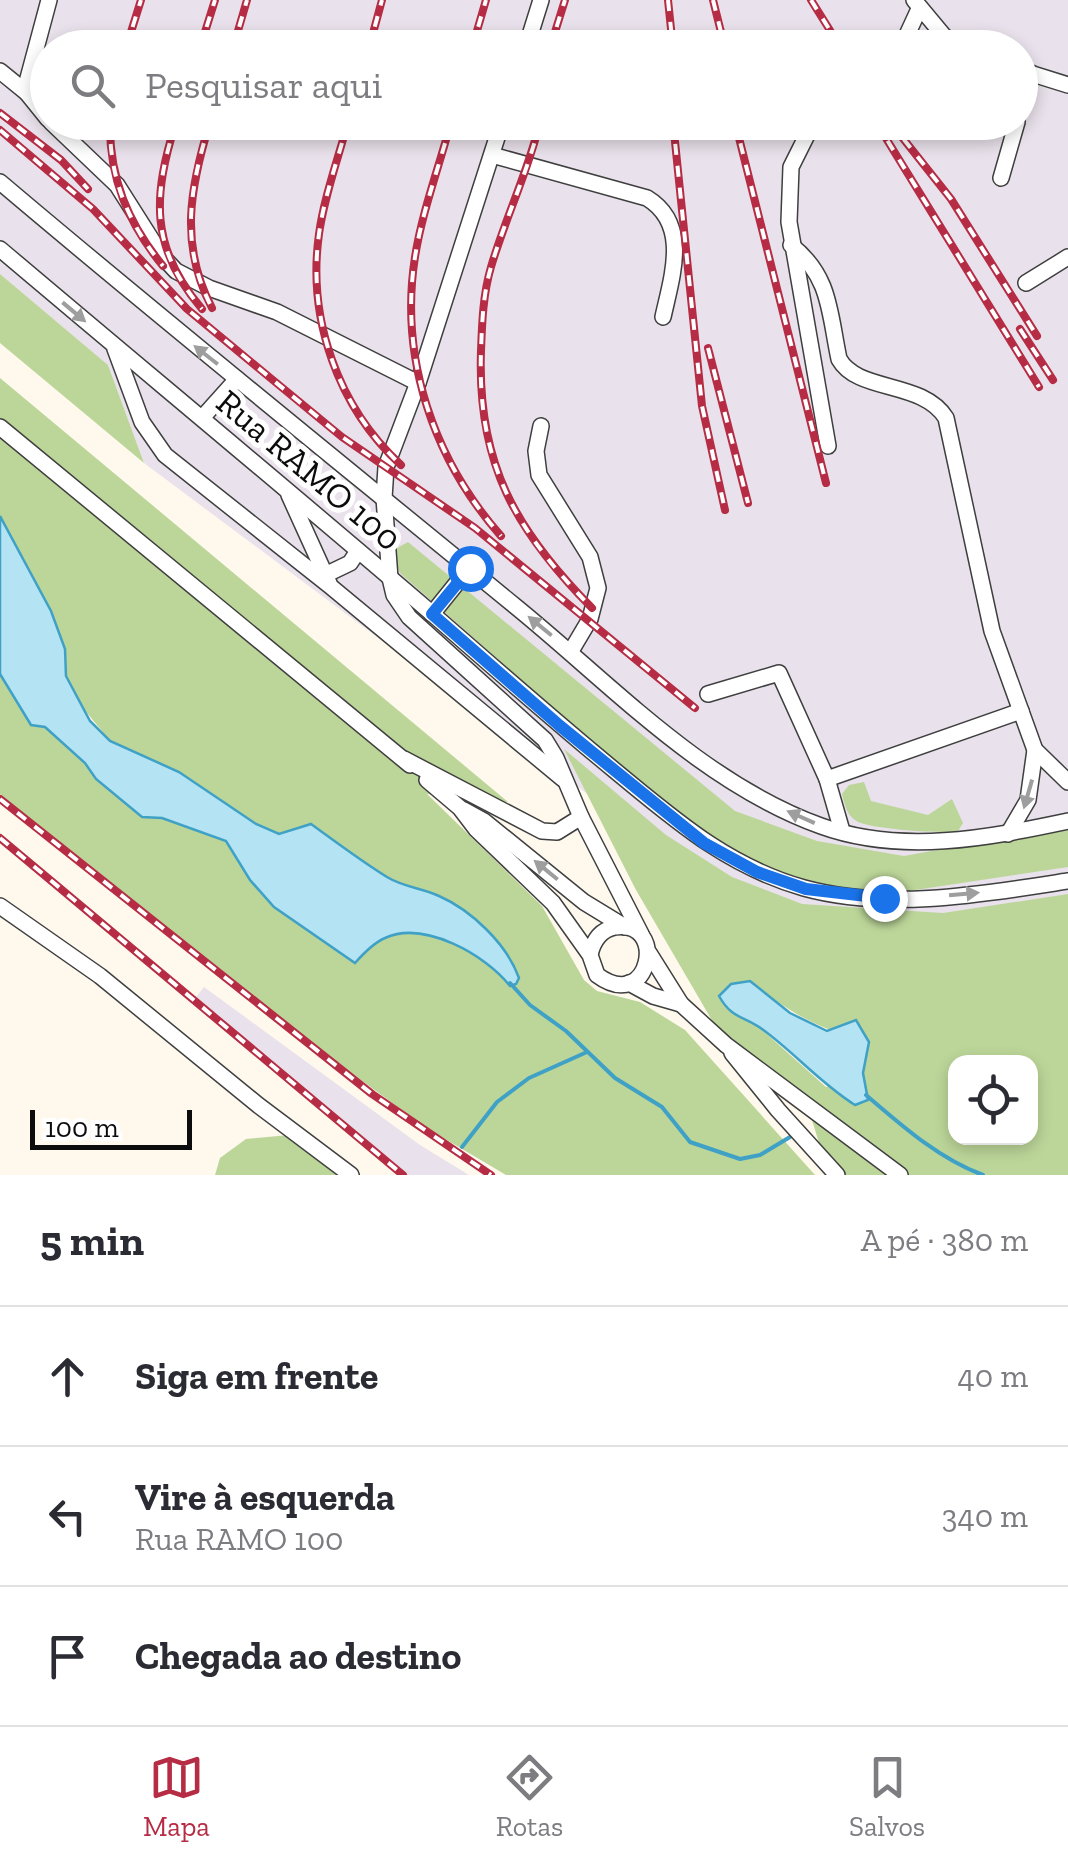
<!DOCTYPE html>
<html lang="pt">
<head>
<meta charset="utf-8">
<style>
  :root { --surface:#fff; --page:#f2f2f3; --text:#2b2b33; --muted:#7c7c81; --line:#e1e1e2; --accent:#b52c44 }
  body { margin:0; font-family:"Zilla Slab",serif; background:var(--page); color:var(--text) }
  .controls { position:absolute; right:30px; bottom:30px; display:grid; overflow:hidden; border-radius:20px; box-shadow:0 5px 15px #0003 }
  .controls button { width:90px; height:90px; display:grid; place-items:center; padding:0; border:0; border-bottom:2px solid var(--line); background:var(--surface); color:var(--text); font:50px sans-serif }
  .scale { position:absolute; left:30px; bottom:25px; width:162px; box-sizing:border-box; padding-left:10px; border:5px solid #0c0c0c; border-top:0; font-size:28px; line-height:35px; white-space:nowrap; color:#0c0c0c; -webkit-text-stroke:8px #fff; paint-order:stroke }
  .stop { position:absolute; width:30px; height:30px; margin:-22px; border:8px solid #1a73e8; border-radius:50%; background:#fff }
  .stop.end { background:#1a73e8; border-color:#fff; box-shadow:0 2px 10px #0008 }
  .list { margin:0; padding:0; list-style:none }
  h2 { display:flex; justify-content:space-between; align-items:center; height:130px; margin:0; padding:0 40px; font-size:42px }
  h2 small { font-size:32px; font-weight:400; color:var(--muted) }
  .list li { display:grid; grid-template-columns:65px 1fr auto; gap:30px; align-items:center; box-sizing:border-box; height:140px; padding:0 40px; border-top:2px solid var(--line) }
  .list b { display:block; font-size:38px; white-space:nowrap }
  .list p { margin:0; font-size:32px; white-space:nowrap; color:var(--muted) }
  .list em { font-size:32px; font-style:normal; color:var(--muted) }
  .icon { flex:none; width:55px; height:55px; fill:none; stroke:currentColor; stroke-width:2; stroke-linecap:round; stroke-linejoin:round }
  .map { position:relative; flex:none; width:1068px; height:1175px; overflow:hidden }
  .search { position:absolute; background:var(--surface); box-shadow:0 5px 15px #0003; left:30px; right:30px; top:30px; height:110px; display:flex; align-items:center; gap:25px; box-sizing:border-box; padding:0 35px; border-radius:55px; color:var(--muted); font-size:38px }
  .sheet { height:550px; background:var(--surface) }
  nav { display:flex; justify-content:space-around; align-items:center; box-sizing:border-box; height:140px; border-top:2px solid var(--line); background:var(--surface); font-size:28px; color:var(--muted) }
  nav a { display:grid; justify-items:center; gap:5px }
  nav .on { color:var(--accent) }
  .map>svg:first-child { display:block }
  .industrial { fill:#e9e1eb; fill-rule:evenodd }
  .forest { fill:#bcd699; fill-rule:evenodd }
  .water { fill:#b4e3f3; stroke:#3fa1c6; stroke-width:2.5 }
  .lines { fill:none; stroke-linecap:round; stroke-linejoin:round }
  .stream { stroke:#3fa1c6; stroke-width:4 }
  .minor-casing { stroke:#3f3f3f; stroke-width:18 }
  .minor { stroke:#fff; stroke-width:15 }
  .rail-casing { stroke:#b52c44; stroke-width:8 }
  .rail { stroke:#fff; stroke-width:4; stroke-dasharray:11; stroke-linecap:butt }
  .oneway { fill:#9e9e9e }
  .route { stroke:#1a73e8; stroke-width:12 }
  .labels { text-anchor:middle; stroke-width:10; stroke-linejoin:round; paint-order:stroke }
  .street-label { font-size:35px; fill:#0c0c0c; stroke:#fff }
</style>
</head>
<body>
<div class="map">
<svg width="1068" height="1175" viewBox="0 0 1068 1175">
  <rect width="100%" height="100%" fill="#fef8ed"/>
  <!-- industrial -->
  <g class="industrial">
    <path d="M0 0H1068V918L747 913 144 463 108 365 0 274ZM48 48H1020V122H48Z"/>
    <polygon points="204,987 420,1145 469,1175 400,1175 196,997"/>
  </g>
  <!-- forest -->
  <g class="forest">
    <polygon points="0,274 108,365 144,463 0,343"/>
    <path d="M0 378 508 802 427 794 542 906 584 980 597 991 640 1002 685 1030 815 1175H506L425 1127 215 973 0 794V674L31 725 45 727 85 763 96 779 141 817 162 818 226 841 259 892 274 907 354 963C364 955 372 943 384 938 423 920 486 956 510 986L519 978C498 919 434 907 387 877 361 861 336 842 311 824L279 834 256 824 179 772 110 741 79 703 66 675 65 649 0 516Z"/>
    <polygon points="408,542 735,811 817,841 904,856 1068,826 1068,867 902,892 807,886 706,843 400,573 395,561 397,548"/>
    <path d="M564 749 666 835 732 877 802 904 943 913 1068 894V1175H840L819 1143 805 1097 717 1029 636 890ZM750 981C791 1014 819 1029 869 1042L863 1073 826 1087 760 1028ZM956 1062H1030V1138H956Z"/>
    <path d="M864 782 871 801 928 815 952 799 963 823 958 831C940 834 874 829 858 822 847 816 845 806 842 794L849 785Z"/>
    <polygon points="289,1135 336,1175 215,1175 220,1158 246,1139"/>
  </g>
  <!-- water -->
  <g class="water">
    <path d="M0 516 51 611 65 649 66 676 90 721 110 741 179 772 256 824 279 834 311 824C336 842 361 861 387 877 403 887 422 888 439 896 471 910 507 944 519 978L516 984 510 986C486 955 424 920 385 938 373 943 363 954 355 963L274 907 250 880 226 841 162 818 142 817 96 779 85 763 45 727 31 725 0 674Z"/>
    <path d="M750 981 790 1013 827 1031 856 1020 869 1042 863 1073 868 1100 855 1105C820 1083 795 1053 762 1029 742 1015 732 1019 719 996L731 984Z"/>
  </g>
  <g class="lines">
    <!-- stream -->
    <g class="stream">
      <polyline points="510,983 530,1005 566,1031 615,1078 662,1107 690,1142 740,1159 760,1155 790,1137"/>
      <path d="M866 1095C901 1125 939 1159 983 1175"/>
      <polyline points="462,1147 497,1102 529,1078 587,1052"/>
    </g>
    <!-- minor casing -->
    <g class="minor-casing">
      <g id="minor">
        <polyline points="914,0 944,36 960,48"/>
        <polyline points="526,48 541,0"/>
        <polyline points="901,48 919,9"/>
        <polyline points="1020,70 1068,85"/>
        <polyline points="0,71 27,93"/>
        <polyline points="1020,111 1031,73"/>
        <polyline points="48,119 27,93 27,82 49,0"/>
        <polyline points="51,122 117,185 162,256 176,271 209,288 277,312 418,383"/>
        <polyline points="820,122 807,135 791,167 789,222 828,446"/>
        <path d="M492 155 647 198C690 224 672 276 663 317"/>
        <polyline points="1001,178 1017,122"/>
        <path d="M0 182C170 326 343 465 515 606 611 684 702 783 821 826 901 855 988 838 1068 821"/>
        <path d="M791 245C831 277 829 312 839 359 858 393 922 380 946 418L992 631 1035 750 1068 782"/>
        <path d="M0 249C143 370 287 489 429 611 490 664 551 718 613 769 674 819 726 866 804 888 888 911 984 894 1068 881"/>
        <polyline points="1026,283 1068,257"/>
        <polyline points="115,349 142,422 165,455 330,586 563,779"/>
        <polyline points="202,418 237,379"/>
        <polyline points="541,426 536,451 539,475 590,557 598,588 590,619 571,651"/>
        <polyline points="0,427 410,765"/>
        <polyline points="289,495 329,583"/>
        <polyline points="325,575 350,563 358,551"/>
        <polyline points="432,614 469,568"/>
        <polyline points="708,694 779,673 827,779 1021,711"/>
        <polyline points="404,759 542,831 557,832 581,817 556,758 545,740 409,617 394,595 390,578 384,498 386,467 419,380 502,122"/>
        <polyline points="827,779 842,831"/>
        <path d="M427 780 460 808 476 829 553 903 590 955 597 975C651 1015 668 918 615 927 600 930 593 941 590 955"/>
        <polyline points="464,810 484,821 584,902 625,927"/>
        <polyline points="581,817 641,934"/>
        <polyline points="1008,834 1028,800 1035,750"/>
        <polyline points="0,906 100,976 258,1105 351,1175"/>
        <polyline points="649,953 681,1004 726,1045 900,1175"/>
        <polyline points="629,983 653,996 681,1004"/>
        <polyline points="732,1053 778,1110 837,1175"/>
      </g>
    </g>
    <!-- minor -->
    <use href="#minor" class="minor"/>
    <!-- rail casing -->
    <g class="rail-casing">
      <g id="rail">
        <polyline points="668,0 673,48"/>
        <polyline points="713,0 725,48"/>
        <polyline points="811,0 841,48"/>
        <polyline points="126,48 141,0"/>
        <polyline points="200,48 215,0"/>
        <polyline points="233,48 247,0"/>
        <polyline points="369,48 382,0"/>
        <polyline points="472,48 486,0"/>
        <polyline points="550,48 565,0"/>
        <polyline points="0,113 61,160 88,189"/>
        <path d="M110 122C109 178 128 223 163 266"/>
        <path d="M176 122C153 195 149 247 202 309"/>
        <path d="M210 122C190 187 179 245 212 308"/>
        <path d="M348 122C338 159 324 197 319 234 307 319 338 407 401 465"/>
        <path d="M451 122C439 167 422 212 415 257 399 359 434 460 501 536"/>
        <path d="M540 122C528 172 505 219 491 267 483 294 482 323 481 351 477 463 515 530 592 608"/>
        <polyline points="673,122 702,406 725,510"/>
        <polyline points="735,122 826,483"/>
        <polyline points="876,122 1039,387"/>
        <polyline points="890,122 951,199 1037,336"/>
        <polyline points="0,130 93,209 187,309 268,376 342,437 475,528 695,708"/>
        <polyline points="1020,329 1053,380"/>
        <polyline points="708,348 748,503"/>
        <polyline points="0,799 372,1094 491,1175"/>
        <polyline points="0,838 403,1175"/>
      </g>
    </g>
    <!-- rail -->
    <use href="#rail" class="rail"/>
  </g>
  <!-- one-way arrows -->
  <defs><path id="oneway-solid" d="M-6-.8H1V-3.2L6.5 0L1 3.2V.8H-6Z" transform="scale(2.5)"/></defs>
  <g class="oneway">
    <use href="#oneway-solid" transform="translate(74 312) rotate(40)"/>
    <use href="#oneway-solid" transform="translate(206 355) rotate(-142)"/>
    <use href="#oneway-solid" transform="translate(540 626) rotate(-141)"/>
    <use href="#oneway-solid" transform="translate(1028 794) rotate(106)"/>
    <use href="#oneway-solid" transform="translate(801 817) rotate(-156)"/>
    <use href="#oneway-solid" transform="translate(546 870) rotate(-141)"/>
    <use href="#oneway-solid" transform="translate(964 894) rotate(-5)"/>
  </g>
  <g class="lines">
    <!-- route -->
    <polyline class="route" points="470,568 432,614 560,726 704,843 757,872 806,889 884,898"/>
  </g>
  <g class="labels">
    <!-- street labels -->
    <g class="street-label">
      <text transform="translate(309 470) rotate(40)" y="12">Rua RAMO 100</text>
    </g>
  </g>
</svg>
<div class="controls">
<button><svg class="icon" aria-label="locate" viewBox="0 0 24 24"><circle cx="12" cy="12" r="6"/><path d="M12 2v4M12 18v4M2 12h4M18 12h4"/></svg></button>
</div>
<div class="scale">100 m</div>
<div class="stop" style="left:470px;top:568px"></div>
<div class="stop end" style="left:884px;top:898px"></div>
<div class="search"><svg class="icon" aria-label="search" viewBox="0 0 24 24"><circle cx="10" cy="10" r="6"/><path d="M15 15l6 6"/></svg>Pesquisar aqui</div>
</div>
<section class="sheet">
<h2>5 min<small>A pé · 380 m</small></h2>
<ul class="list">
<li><svg class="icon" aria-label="ahead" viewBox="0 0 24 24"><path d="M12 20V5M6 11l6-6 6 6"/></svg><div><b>Siga em frente</b></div><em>40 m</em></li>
<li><svg class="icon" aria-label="left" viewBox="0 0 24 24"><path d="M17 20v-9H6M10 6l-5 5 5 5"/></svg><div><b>Vire à esquerda</b><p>Rua RAMO 100</p></div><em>340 m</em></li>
<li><svg class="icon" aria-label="arrive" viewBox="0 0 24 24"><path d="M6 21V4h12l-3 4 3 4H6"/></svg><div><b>Chegada ao destino</b></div></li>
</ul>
</section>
<nav>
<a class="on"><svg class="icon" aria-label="map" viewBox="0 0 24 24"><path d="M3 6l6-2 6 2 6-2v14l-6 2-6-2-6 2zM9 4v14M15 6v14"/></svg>Mapa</a>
<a><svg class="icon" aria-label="directions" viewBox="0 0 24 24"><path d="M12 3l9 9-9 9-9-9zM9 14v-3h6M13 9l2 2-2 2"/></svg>Rotas</a>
<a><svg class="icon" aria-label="saved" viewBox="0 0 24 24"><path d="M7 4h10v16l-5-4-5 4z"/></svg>Salvos</a>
</nav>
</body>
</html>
